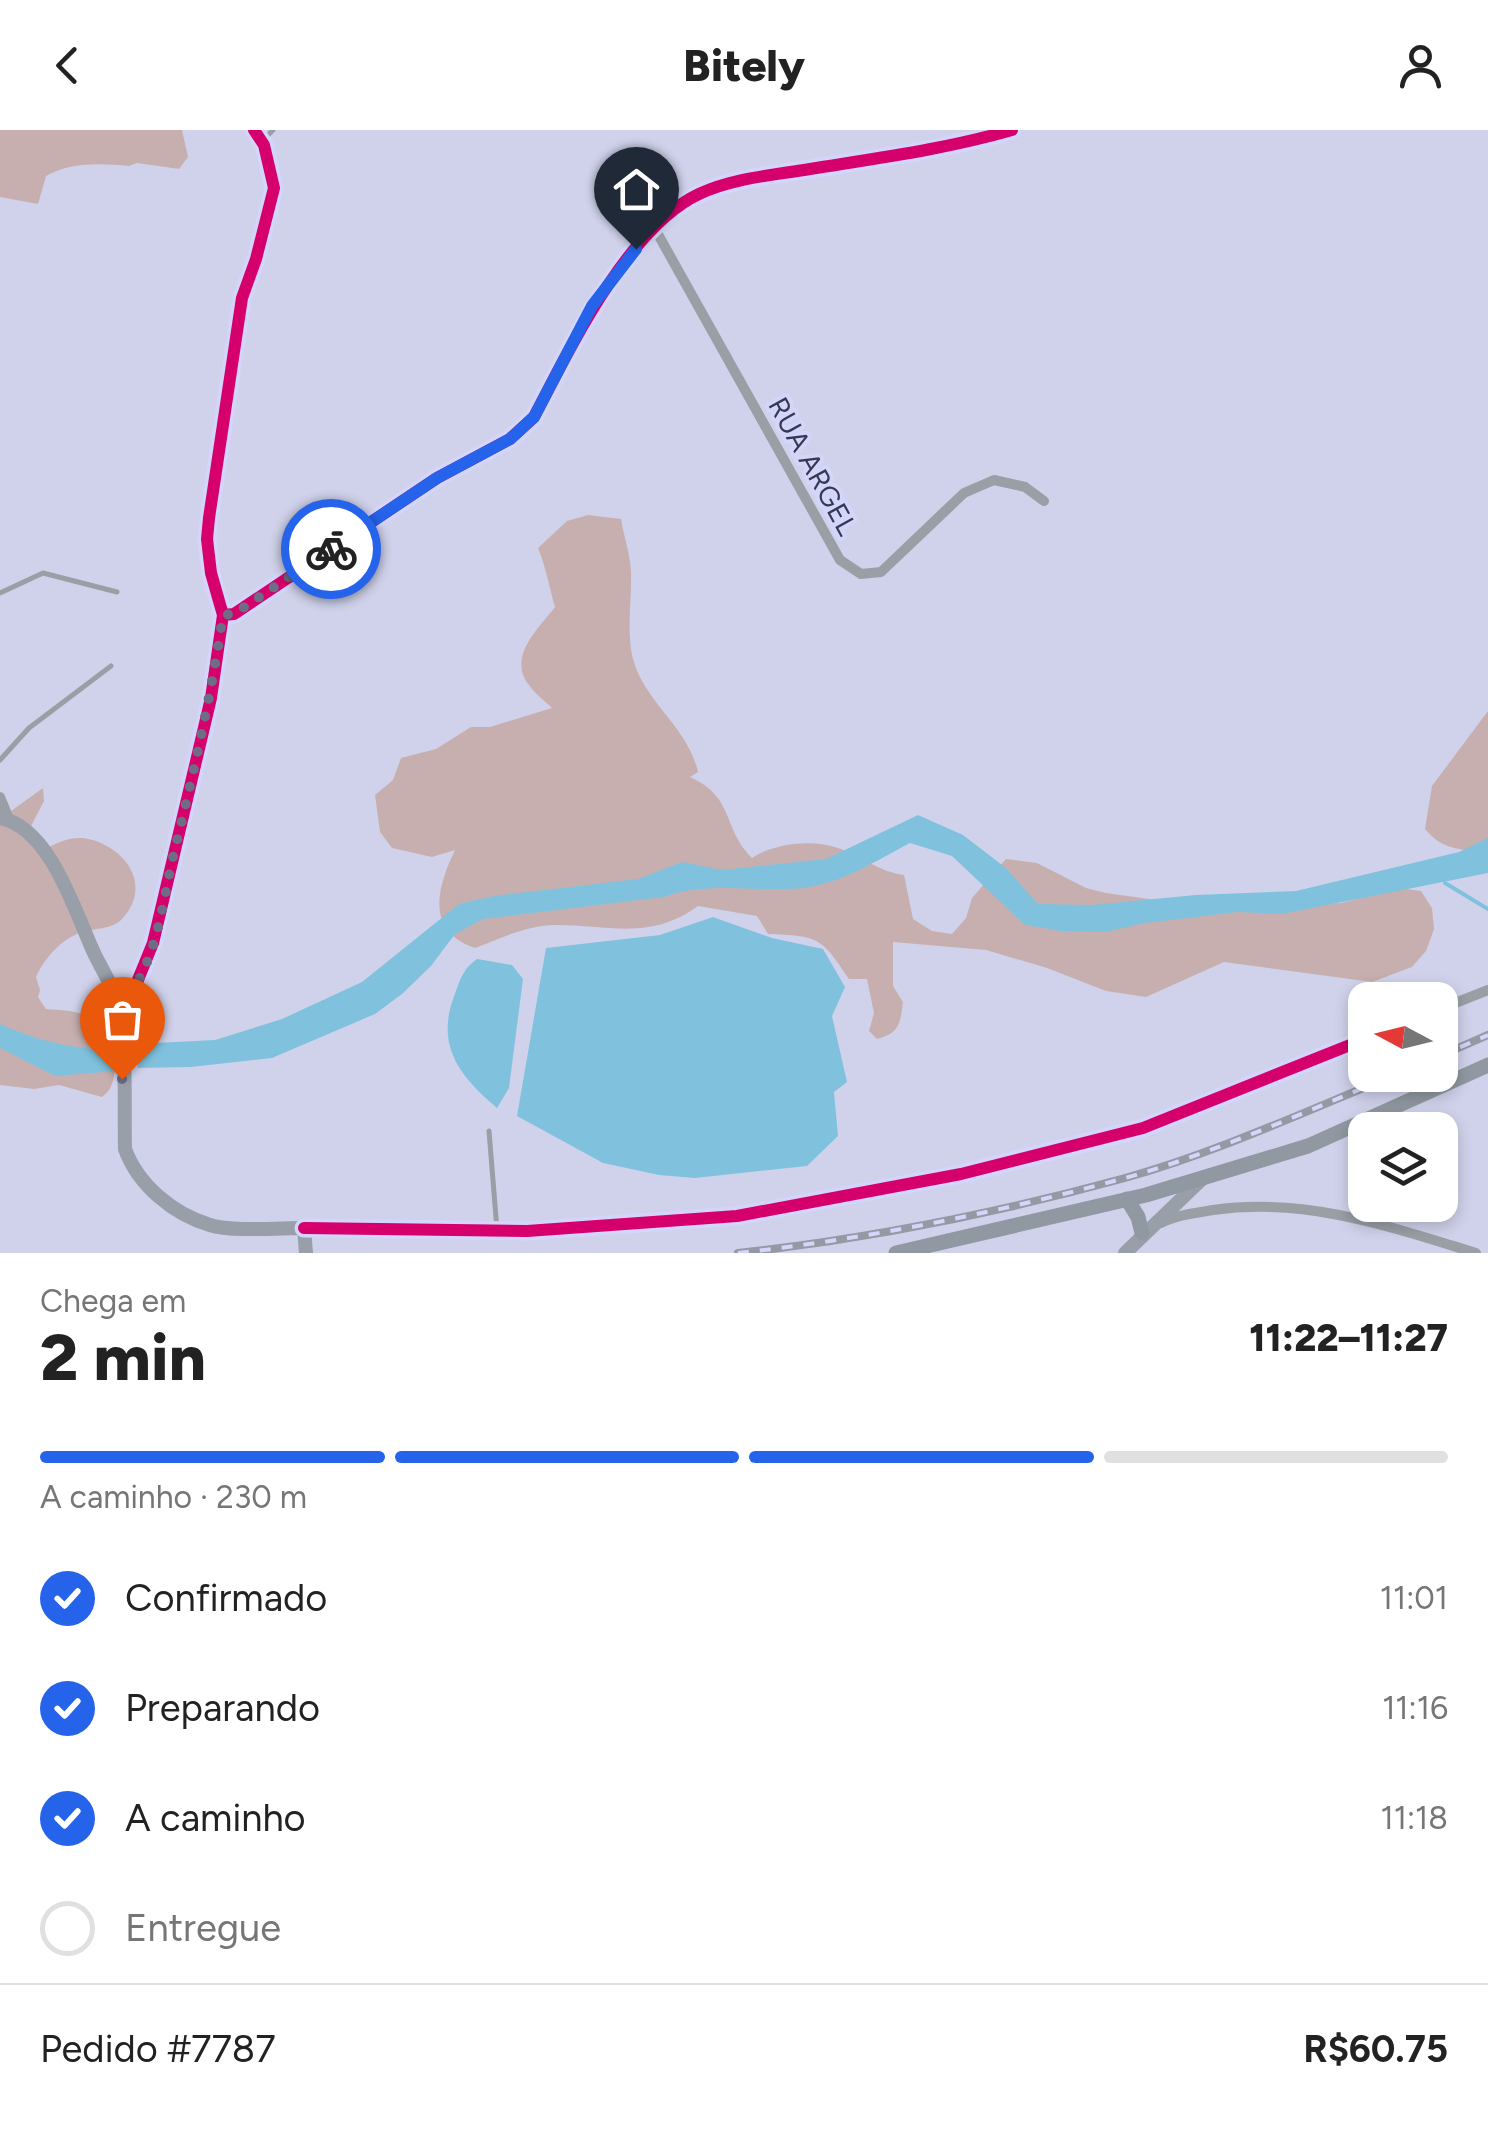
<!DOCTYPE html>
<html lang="pt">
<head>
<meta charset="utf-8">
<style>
	:root { --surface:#fff; --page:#f6f6f6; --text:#222; --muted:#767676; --line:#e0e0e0; --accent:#2563eb }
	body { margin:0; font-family:Figtree,sans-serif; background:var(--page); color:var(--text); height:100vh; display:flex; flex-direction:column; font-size:38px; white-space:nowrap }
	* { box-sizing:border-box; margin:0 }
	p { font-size:32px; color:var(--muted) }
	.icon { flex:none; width:55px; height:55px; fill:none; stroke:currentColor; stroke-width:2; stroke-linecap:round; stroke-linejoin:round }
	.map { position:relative; height:1123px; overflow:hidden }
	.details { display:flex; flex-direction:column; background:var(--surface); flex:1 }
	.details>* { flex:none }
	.needle { width:65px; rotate:277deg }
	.controls { position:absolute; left:1348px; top:852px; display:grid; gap:20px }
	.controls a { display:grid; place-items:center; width:110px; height:110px; border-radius:20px; background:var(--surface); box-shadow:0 5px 15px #0003; font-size:50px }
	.pin { position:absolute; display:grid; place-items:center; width:85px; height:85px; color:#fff; margin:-102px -42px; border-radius:50% 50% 50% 0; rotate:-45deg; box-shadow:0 0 10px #0007 }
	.pin .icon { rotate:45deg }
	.courier { position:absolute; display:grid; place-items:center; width:100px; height:100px; margin:-50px; border:8px solid #2563eb; border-radius:50%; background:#fff; color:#222; box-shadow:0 2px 12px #0007 }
	.head em { font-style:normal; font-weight:800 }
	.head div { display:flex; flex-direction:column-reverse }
	.head { display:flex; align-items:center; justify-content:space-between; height:170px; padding:0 40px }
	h1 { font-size:65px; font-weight:800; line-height:75px }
	.bar { display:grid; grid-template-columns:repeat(4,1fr); gap:15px 10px; align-content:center; height:120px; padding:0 40px }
	.bar i { height:12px; border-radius:8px; background:var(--line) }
	.bar .active { background:var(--accent) }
	.bar p { grid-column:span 4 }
	.line { display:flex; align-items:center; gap:25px; padding:0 40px; border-top:2px solid var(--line) }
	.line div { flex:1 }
	ol { padding:0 40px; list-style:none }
	li { display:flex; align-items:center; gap:30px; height:110px }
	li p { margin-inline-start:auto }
	li .icon { padding:10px; border-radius:50%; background:var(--accent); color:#fff; stroke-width:4 }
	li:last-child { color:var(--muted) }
	li i { width:55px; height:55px; border:5px solid var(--line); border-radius:50% }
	header { display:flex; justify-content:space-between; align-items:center; height:130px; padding:0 40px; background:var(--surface); font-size:45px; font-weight:800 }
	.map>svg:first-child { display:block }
</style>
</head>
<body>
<header><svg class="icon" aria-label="back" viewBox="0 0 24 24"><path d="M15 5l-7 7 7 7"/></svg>Bitely<svg class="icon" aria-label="person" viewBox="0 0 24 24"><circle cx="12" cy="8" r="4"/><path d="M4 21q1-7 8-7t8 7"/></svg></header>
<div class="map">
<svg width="1488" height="1123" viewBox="0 0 1488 1123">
	<rect width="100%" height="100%" fill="#d0d2eb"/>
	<path fill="#c7afb0" d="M0,0H182L188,27L179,39L137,33L129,36C101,33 70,32 46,46L38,74L0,67Z
		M588,385L621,389C624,407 630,423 631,442C632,470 626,501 633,529C645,573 688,597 698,642L690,647C735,667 722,698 752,728C774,713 814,709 838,718C860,726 880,742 904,745L913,789L932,801L952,804L966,788L972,768L1006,729L1037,733L1086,758L1106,763L1213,778L1341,773L1400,758L1421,761L1432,778L1434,799L1426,821L1412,837L1372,852L1224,832L1146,867L1106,861L1047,838L986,820L893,812V856L903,872C900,895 899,903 877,909L869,901L874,883L867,849H849C821,807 819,806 768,804L757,786L698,776C650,811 610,795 556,795C528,795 501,808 475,818C426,801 436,760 455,720L432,727L392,718L380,702L375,665L393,650L401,628L436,619L471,597H490L552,578C545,571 535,564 529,555C507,527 538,499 555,477C549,457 546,437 538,418L567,391Z
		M1488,581V731C1464,712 1449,727 1425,699L1432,656Z
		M43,658L44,671L27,704L33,718L41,721C58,712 74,704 93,710C128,721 151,756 123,788C113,799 99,798 86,801C64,806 45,827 36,847L40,860L38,867L46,879C89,881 119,889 115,938C114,950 112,960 102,967L59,955L34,959L0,955V689Z"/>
	<path fill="#80c2de" d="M918,685L963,705L1006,738L1038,774L1092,775L1196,765L1296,761L1459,722L1488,708V743L1282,784L1238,782L1145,793L1105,802L1061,801L1025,795L952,726L910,713C875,731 843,753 803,758C755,763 710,750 664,767L483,789L455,804L431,836L402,864L375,884L272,928L191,937L138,938L135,914L215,910L282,889L362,852L459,774L494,766L638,749L682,732L722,740L826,729Z
		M713,787L772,808L823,819L845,857L832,886L847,952L834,962L838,1006L807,1036L695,1048L659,1045L603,1033L517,986L546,818L660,805Z
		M477,829L512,835L523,849L509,958L497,978C458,945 434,914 456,861C461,847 464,838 477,829Z
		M0,894C39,911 73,920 116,919L117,941L55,946L0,918Z"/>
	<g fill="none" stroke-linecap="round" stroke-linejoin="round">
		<path stroke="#80c2de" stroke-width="4" d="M1445,753L1488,779"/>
		<path stroke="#999fa5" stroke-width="5" d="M262,11L273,0
			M0,463L43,443L117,462
			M0,630L29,598L111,536
			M489,1001L497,1100"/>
		<path stroke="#999fa5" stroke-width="10" d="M655,99L840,430L861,444L881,442L964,363L994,350L1025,357L1044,371
			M223,485L234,484L437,348L510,309L534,287C569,220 628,97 699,64C733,48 774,45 810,39C878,28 946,19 1012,0
			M0,667L9,689
			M119,876L133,862L153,813L211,568L223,485L211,443L207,409L209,388L242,168L256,129L274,58L264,15L254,0
			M1440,879L1488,860
			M1161,1093C1177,1085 1195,1083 1213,1080C1306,1067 1388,1096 1476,1123
			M304,1098L527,1101L737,1086L961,1044L1143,998L1365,909"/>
		<path stroke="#989fa8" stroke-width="14" d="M0,688C50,697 75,782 94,823C102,840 116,861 119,879C127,924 124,974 125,1019C138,1055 173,1084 210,1095C231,1102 280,1098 304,1098L306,1123
			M1125,1123L1202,1049"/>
		<path stroke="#9098a1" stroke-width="15" d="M1127,1069L1138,1087L1142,1103
			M896,1123L1146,1065L1308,1016L1488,935"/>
		<g stroke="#9499a4" stroke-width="8">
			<path id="rail" d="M1440,926L1488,905
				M738,1123C866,1109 1001,1082 1125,1048C1218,1022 1306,981 1395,945"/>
		</g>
		<use href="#rail" stroke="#d3d6fa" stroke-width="4" stroke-dasharray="11" stroke-linecap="butt"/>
		<g stroke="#d3d6fa" stroke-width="19">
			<path id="cycleway" d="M223,485L234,484L437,348L510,309L534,287C569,220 628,97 699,64C733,48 774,45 810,39C878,28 946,19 1012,0
				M119,876L133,862L153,813L211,568L223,485L211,443L207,409L209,388L242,168L256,129L274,58L264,15L254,0
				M304,1098L527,1101L737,1086L961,1044L1143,998L1365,909"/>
		</g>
		<use href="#cycleway" stroke="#d6006c" stroke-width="12"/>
	</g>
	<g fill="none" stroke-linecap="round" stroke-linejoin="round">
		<path stroke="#6d6e86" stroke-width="10" stroke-dasharray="0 18" d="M122,949L119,876C156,840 162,775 173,727C193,646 211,567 223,485L234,484L331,419"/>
		<path stroke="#2563eb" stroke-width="12" d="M331,419L437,348L510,309L534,287L592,176L636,119"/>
	</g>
	<g text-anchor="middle" stroke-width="8" stroke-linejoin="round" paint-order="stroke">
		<g font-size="28" fill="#373850" stroke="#d3d6fa">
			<text transform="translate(813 336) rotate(61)" y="10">RUA ARGEL</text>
		</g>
	</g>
</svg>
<div class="controls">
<a><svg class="needle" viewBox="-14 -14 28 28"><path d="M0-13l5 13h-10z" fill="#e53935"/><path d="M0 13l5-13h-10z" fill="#767676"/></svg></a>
<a><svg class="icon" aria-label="layers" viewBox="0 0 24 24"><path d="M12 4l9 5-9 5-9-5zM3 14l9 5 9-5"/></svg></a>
</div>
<div class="pin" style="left:122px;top:949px;background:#ea580c"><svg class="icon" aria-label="bag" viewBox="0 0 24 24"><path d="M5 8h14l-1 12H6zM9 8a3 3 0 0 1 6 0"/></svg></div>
<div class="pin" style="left:636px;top:119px;background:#1f2937"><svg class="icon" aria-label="home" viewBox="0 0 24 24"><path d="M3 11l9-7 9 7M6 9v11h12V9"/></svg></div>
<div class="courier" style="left:331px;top:419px"><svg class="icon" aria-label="bike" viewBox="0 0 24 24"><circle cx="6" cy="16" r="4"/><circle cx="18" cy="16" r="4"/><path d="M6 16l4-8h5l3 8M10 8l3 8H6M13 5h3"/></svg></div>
</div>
<section class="details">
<div class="head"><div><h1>2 min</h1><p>Chega em</p></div><em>11:22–11:27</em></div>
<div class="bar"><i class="active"></i><i class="active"></i><i class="active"></i><i></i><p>A caminho · 230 m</p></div>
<ol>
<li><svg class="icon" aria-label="check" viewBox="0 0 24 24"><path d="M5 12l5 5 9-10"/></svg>Confirmado<p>11:01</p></li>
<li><svg class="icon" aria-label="check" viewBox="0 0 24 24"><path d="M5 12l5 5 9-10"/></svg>Preparando<p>11:16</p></li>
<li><svg class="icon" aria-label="check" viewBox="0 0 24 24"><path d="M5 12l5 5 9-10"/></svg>A caminho<p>11:18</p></li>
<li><i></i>Entregue</li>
</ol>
<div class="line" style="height:130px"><div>Pedido #7787</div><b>R$60.75</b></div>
</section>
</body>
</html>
